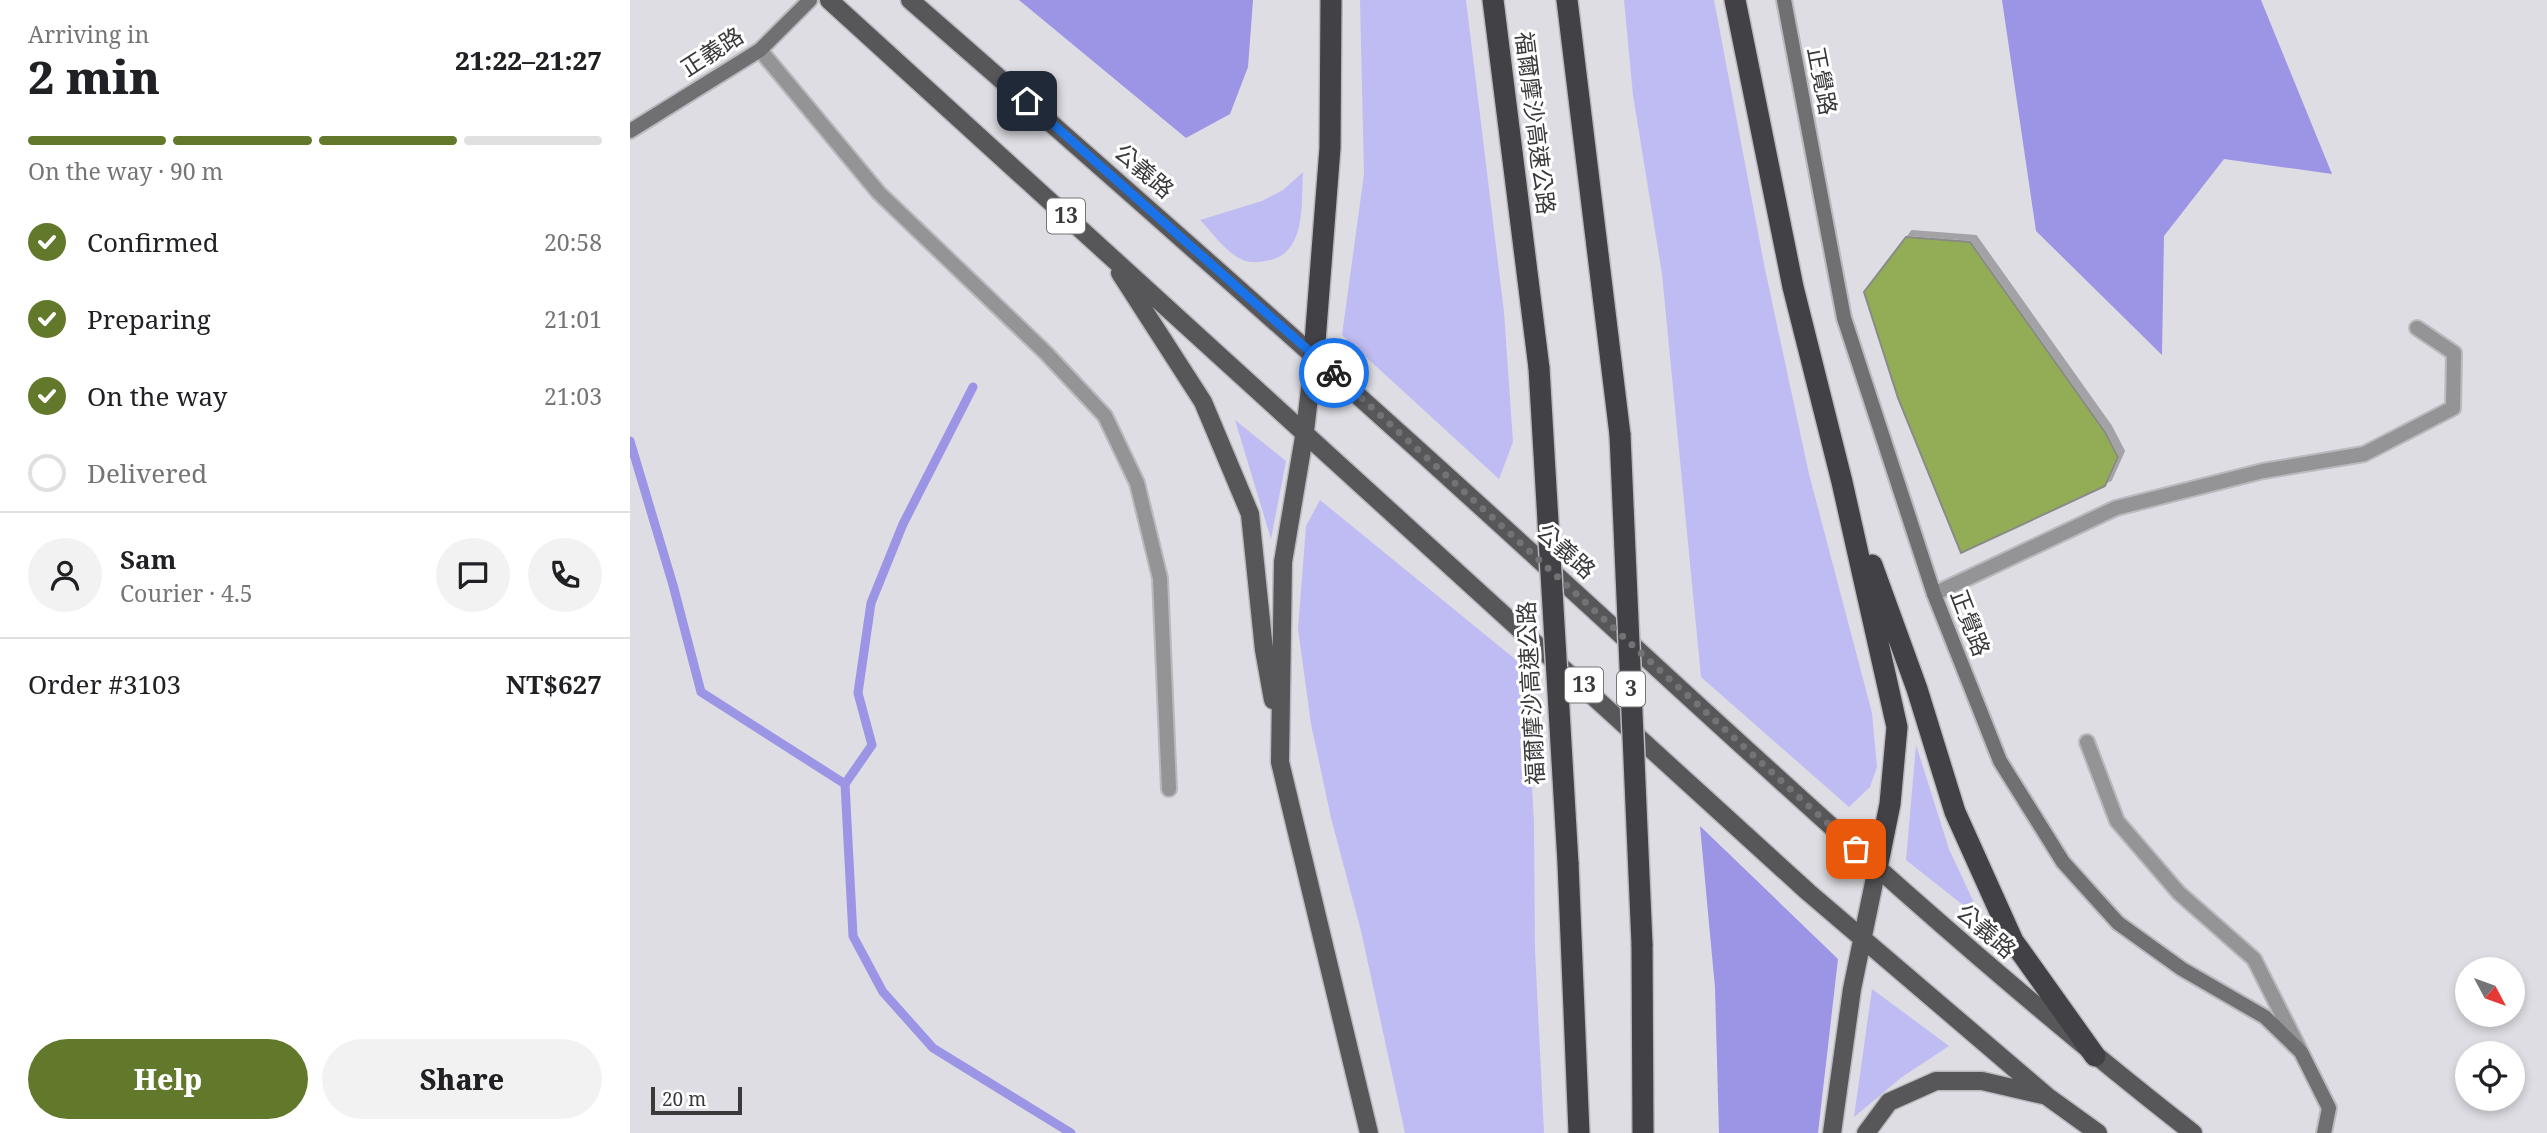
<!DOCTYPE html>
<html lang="en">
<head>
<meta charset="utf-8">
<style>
	:root { --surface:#fff; --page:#f2f2f2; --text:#202124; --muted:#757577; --line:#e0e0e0; --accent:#62782a }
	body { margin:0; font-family:"Noto Serif","Noto Sans TC",serif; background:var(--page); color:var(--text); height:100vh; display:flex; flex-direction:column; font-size:26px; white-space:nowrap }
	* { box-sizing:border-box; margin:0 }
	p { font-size:23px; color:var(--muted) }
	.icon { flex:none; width:38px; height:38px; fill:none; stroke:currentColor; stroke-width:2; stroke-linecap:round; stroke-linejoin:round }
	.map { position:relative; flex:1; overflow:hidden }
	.side { display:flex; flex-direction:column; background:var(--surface); width:630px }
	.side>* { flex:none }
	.needle { width:46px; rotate:131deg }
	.tools { position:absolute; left:1825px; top:957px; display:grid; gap:14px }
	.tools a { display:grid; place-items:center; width:70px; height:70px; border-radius:50%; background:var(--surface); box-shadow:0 4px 10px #0003; font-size:35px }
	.scale { position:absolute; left:21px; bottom:18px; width:91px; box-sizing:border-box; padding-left:7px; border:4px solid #3a3a3c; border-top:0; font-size:19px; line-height:24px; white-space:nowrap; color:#3a3a3c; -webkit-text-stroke:5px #fff; paint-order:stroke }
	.pin { position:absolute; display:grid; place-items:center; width:60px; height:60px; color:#fff; margin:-30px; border-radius:14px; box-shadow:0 4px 10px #0006 }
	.courier { position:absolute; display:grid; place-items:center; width:70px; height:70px; margin:-35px; border:5px solid #1a73e8; border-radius:50%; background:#fff; color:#222; box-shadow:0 2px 9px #0007 }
	.summary em { font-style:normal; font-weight:800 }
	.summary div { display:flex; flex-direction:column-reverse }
	.summary { display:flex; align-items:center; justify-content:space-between; height:119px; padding:0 28px }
	h1 { font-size:46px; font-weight:800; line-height:52px }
	.bar { display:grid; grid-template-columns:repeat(4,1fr); gap:10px 7px; align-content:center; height:84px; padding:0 28px }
	.bar i { height:9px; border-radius:5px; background:var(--line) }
	.bar .active { background:var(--accent) }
	.bar p { grid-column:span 4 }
	.line { display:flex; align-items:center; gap:18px; padding:0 28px; border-top:2px solid var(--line) }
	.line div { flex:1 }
	.round { display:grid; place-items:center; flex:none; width:74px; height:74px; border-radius:37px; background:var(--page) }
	ol { padding:0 28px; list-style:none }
	li { display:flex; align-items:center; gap:21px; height:77px }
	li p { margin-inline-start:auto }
	li .icon { padding:7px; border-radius:50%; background:var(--accent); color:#fff; stroke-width:4 }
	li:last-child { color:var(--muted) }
	li i { width:38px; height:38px; border:4px solid var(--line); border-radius:50% }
	.action { display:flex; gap:14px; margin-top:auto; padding:14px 28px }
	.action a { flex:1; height:80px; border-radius:42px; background:var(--accent); color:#fff; font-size:28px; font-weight:800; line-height:80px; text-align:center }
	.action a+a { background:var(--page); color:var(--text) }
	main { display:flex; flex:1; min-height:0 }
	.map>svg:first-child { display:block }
</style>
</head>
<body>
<main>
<section class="side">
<div class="summary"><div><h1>2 min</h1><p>Arriving in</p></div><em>21:22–21:27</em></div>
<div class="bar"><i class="active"></i><i class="active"></i><i class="active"></i><i></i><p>On the way · 90 m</p></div>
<ol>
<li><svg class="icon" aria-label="check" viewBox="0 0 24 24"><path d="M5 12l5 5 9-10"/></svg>Confirmed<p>20:58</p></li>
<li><svg class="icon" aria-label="check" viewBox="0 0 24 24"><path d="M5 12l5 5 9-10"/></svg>Preparing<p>21:01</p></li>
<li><svg class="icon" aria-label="check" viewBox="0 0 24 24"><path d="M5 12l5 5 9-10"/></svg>On the way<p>21:03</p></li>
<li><i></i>Delivered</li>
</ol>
<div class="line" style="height:126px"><a class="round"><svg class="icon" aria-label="person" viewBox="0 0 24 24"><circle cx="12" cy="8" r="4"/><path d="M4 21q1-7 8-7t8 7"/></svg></a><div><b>Sam</b><p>Courier · 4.5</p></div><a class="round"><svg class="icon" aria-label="chat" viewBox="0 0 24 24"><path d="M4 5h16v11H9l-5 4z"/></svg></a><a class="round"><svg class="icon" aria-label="phone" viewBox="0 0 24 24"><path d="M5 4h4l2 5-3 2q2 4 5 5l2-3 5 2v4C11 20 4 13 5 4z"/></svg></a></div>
<div class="line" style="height:91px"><div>Order #3103</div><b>NT$627</b></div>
<div class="action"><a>Help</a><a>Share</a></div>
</section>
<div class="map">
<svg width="1917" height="1133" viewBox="0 0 1917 1133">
	<defs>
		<filter id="shadow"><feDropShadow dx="6" dy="-6" stdDeviation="0" flood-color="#0004"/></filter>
	</defs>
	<rect width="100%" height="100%" fill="#dedde3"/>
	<path fill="#bfbcf3" d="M730,0H836L874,312L883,442L869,479L712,335L734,174Z
		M994,0H1084L1135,269L1179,474L1242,713L1247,767L1240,787L1219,807L1071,677L1032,274L1003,95Z
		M673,172C671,204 677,256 635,261C626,263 617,263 609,258C594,250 582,232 570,220L632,201L653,190Z
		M605,420L656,461L641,539Z
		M690,500L896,668L904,824L905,950L914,1133H775L731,931L701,818L681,724L668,629L676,526Z
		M1286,745L1319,849L1352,920L1276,860Z
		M1242,989L1319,1046L1272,1077L1224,1117Z"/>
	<path fill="#9c95e5" d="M1372,0H1631L1702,174L1594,159L1534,236L1532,355L1406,231Z
		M1070,826L1208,959L1188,1133H1089L1085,988Z"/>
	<path fill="#9c94e5" d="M389,0H623L618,67L600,114L556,138Z"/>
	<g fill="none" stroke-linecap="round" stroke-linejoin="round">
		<path stroke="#9c94e5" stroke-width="9" d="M0,441L43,585L71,692L215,784L223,936L253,992L303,1048L441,1133
			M215,784L242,745L228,693L241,603L273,524L343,387"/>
	</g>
	<path fill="#93ad57" stroke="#898b86" stroke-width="2" filter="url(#shadow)" d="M1276,237L1340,242L1475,432L1488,457L1475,486L1331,553L1268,398L1234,292Z"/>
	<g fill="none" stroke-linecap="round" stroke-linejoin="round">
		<g stroke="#bab9be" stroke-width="18">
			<path id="lane" d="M1304,594L1486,508L1633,471L1734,454L1823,408L1824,353L1787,328
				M1457,742L1487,821L1549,893L1624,959L1669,1048"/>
		</g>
		<g stroke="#bab9be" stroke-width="18">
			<path id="street" d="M130,50L249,193L416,353L475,416L507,483L530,578L539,789"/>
		</g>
		<g stroke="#bab9be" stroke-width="18">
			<path id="secondary" d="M1154,0L1214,318L1304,594L1370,761L1433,862L1488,923L1552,969L1635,1017L1671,1052L1699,1108L1694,1133
				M0,131L130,50L180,0"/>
		</g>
		<g stroke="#bab9be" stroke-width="21">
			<path id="primary" d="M199,0L1178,892L1418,1097L1468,1133
				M280,0C490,183 698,367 904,555C1120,752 1332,953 1563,1133
				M490,273L573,402L620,514L634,650L643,700
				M684,355L675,431L653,562L650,762L739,1133
				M1202,1133L1222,989L1247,868
				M1236,1133L1259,1102L1306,1081H1352L1413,1095"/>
		</g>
		<g stroke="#bab9be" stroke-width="24">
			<path id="highway" d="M863,0L909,368
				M937,0L990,435
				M1105,0L1163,287L1212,482L1267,727L1260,804L1247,868
				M684,355L700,148L701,0
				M1242,565L1287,689L1325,812L1383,941L1465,1056
				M938,863L949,1133
				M1012,944L1013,1133"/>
		</g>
		<use href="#lane" stroke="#949496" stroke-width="14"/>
		<use href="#street" stroke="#949496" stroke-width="14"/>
		<use href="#secondary" stroke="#707073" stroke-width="14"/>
		<use href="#primary" stroke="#57575a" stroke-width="18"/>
		<use href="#highway" stroke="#424246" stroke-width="21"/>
		<g stroke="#bab9be" stroke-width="24" stroke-linecap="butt">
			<path id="highway-bridge" d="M909,368L938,863
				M990,435L1012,944"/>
		</g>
		<use href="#highway-bridge" stroke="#424246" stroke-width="21"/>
	</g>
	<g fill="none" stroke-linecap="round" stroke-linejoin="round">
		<path stroke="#737376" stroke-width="7" stroke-dasharray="0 12.6" d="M704,373L1226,849"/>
		<path stroke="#1a73e8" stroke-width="9" d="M397,101L704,373"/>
	</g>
	<g text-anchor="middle" stroke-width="6" stroke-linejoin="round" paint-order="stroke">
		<g fill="#fff" stroke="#757576" stroke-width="2">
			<rect x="417" y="198.5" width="38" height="35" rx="5"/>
			<rect x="935" y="667.5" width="38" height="35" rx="5"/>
			<rect x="987" y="671.5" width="28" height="35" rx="5"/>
		</g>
		<g font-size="21" font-weight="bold" fill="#3a3a3c">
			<text x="436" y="223">13</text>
			<text x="954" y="692">13</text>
			<text x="1001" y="696">3</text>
		</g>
		<g font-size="23" fill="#3a3a3c" stroke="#fff">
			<text transform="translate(82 52) rotate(-33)" y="8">正義路</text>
			<text transform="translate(1192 81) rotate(79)" y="8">正覺路</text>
			<text transform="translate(905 123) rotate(83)" y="8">福爾摩沙高速公路</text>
			<text transform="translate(514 171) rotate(41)" y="8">公義路</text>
			<text transform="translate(936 551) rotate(42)" y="8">公義路</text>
			<text transform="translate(1340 623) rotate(69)" y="8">正覺路</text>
			<text transform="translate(901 693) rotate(-93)" y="8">福爾摩沙高速公路</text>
			<text transform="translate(1356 931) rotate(41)" y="8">公義路</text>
		</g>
	</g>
</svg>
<div class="tools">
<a><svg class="needle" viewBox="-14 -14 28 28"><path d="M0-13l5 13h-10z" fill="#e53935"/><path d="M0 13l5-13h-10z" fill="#757577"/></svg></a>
<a><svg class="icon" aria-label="locate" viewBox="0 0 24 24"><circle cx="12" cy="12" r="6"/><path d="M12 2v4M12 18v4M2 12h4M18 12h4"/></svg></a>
</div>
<div class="scale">20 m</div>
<div class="pin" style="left:1226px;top:849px;background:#ea580c"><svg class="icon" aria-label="bag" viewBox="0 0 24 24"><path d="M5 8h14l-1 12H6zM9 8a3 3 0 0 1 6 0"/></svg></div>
<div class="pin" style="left:397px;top:101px;background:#1f2937"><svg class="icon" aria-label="home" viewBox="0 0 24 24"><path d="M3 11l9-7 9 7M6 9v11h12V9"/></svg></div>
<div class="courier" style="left:704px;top:373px"><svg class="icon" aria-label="bike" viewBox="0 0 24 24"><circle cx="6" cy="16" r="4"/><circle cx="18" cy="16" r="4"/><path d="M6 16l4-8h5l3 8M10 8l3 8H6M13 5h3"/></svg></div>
</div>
</main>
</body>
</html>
